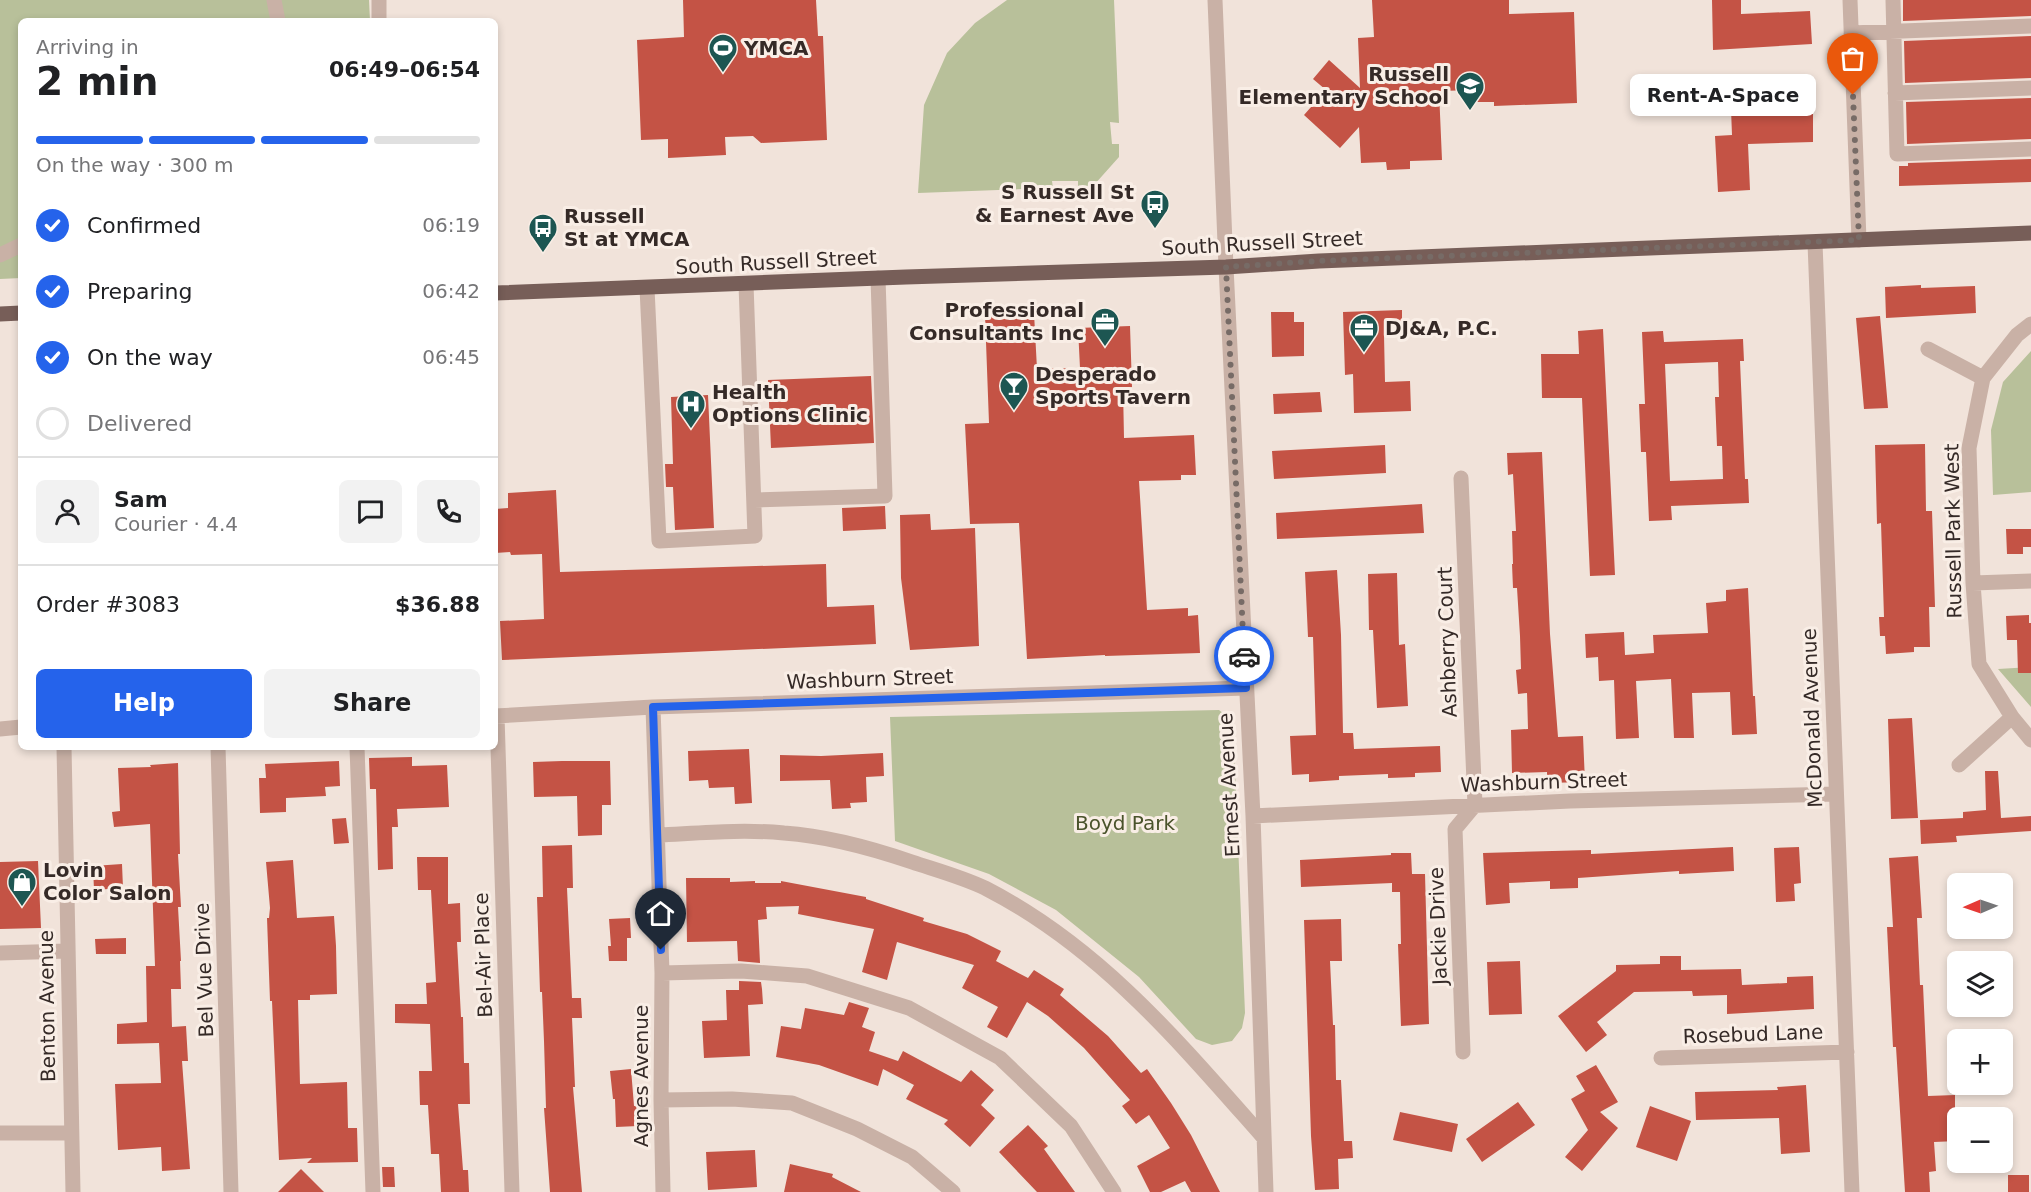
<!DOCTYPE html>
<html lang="en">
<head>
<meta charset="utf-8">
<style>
	:root { --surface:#fff; --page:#f2f2f2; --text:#202124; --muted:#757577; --line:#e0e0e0; --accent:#2563eb }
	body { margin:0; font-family:"DejaVu Sans",sans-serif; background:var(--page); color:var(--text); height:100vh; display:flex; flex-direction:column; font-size:22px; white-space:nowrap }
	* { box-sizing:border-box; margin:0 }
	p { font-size:20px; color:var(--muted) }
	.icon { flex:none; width:33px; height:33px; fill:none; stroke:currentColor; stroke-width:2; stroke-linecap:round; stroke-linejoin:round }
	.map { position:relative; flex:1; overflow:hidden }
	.side { position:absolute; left:18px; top:18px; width:480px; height:732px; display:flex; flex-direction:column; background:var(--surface); border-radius:9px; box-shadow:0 3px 9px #0003 }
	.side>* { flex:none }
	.needle { width:39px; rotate:268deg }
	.buttons { position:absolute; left:1947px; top:873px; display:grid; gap:12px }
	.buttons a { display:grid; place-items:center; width:66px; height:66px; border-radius:9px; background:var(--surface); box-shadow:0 3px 9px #0003; font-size:30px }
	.pin { position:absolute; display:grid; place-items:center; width:51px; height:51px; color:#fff; margin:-62px -26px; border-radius:50% 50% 50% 0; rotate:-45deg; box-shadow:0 0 6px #0007 }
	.pin .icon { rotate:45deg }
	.courier { position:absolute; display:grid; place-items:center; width:60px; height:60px; margin:-30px; border:4px solid #2563eb; border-radius:50%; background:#fff; color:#222; box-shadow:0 2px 8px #0007 }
	.bubble { position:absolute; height:42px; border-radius:9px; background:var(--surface); box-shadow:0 3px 9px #0003; font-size:20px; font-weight:700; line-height:42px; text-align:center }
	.overview em { font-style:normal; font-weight:700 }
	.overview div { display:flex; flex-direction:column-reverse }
	.overview { display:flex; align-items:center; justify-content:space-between; height:102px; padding:0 18px }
	h1 { font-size:39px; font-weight:700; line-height:45px }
	.bar { display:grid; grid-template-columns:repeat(4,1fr); gap:9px 6px; align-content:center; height:72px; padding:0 18px }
	.bar i { height:8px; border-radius:4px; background:var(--line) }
	.bar .current { background:var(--accent) }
	.bar p { grid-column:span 4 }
	.line { display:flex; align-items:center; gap:15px; padding:0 18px; border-top:2px solid var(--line) }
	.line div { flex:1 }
	.round { display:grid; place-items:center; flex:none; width:63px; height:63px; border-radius:9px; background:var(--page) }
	ol { padding:0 18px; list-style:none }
	li { display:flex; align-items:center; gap:18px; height:66px }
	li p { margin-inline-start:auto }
	li .icon { padding:6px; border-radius:50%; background:var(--accent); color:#fff; stroke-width:4 }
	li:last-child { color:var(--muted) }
	li i { width:33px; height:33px; border:3px solid var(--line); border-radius:50% }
	.button { display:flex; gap:12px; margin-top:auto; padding:12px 18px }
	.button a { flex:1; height:69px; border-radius:9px; background:var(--accent); color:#fff; font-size:24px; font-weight:700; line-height:69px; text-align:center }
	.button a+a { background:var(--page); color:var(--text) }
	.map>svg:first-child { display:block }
</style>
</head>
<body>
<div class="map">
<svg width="2031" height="1192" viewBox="0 0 2031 1192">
	<rect width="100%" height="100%" fill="#f1e3da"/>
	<path fill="#b8c09a" d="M0,0H369L370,21H21V278L0,279Z
		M1007,0H1114L1119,123L1110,122L1112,144H1119V157L1094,185L1078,187V181H1052L1053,188L918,193L924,105L947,53L975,23Z
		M2031,351V492L1993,495L1991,430L2003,382Z
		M2031,667V707L1998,669Z
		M1219,710L1233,721L1245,1013L1242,1028L1232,1041L1212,1045L1196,1039L1139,977L1056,910L989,874L895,841L890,717Z"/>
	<path fill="#c45345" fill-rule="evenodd" d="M683,0H816L818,36H823L827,140L761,143L753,136L725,137L726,155L668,158V139L641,140L637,40L684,37Z
		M1372,0H1509V14L1574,12L1577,103L1494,106V102H1476V90L1439,91L1442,160L1410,161V169L1387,170L1386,162L1361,163L1359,127L1340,148L1304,115L1326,90L1313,79L1329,60L1360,88L1358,38L1374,37Z
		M1712,0H1741V14L1810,11L1812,44L1713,50Z
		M1903,0H2031V16L1903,21Z
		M2031,36V78L1905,83L1904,41Z
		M2031,98V139L1907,144L1906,102Z
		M1749,108L1750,113L1813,112V142L1748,144L1750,190L1718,192L1715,136L1732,135L1731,109Z
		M2031,159V182L1899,186V166H1908V163Z
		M1921,285V288L1975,286L1976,313L1886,318L1885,287Z
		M1402,310V326H1394V334L1384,335L1385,382L1410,381L1411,411L1354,413L1353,374L1345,375L1343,312Z
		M1271,312H1294V322H1304V356L1272,357Z
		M1034,313L1037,369L1080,368L1078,328L1130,326L1132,387L1123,388L1124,438L1194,435L1196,475H1181V480L1139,481L1147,610L1188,608V616L1198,615L1200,653L1105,656V655L1027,659L1019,523L970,524L965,424L989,423L985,315Z
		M1880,316L1888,408L1864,409L1856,318Z
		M1603,329L1615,575L1590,576L1582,398H1542L1541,354H1579L1578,331Z
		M1663,331L1664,342L1743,339L1744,361H1740L1745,479H1748L1749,503L1671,506L1672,520L1649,521L1646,452H1641L1639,404H1645L1642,332ZM1718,362L1719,397H1715L1717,446H1722L1723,479L1670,481L1665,364Z
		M871,376L874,443L771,448L768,380Z
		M1320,392L1322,412L1274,414L1273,394Z
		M708,395L714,528L675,530L673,487H666L665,464H673L671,397Z
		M1925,444L1926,511H1932L1935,607H1929L1930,647H1914V652L1886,654L1885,636H1880L1879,617H1884L1881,523L1877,524L1875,445Z
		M1385,445L1386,473L1274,479L1272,451Z
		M1542,452L1550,634L1558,737L1583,736L1585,782L1547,783V772L1512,773L1511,730L1528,729L1527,693L1518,694L1516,670L1521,669L1520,636L1517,588H1513L1512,564H1513L1512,531H1516L1513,474L1508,475L1507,453Z
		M556,490L560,572L826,564L827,607L874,605L876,644L502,660L500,621L544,619L542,554L511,555L510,552L495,553V509L508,508V493Z
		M1422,504L1424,533L1277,539L1276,513Z
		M885,506L886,529L843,531L842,508Z
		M930,514L931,530L975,528L979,646L910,650L901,578L900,515Z
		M2006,529H2031V547H2023V554H2007Z
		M1337,570L1341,635L1343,733H1353L1354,749L1440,746L1441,772L1415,773V777L1388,778V774L1339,776V780L1309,782V774L1292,775L1290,736L1316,735L1313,637H1308L1305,572Z
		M1397,573L1399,645L1405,644L1408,706L1377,708L1373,630H1369L1368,574Z
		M1748,588L1753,696H1755L1757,734L1732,735L1730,692L1692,693L1694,738H1674L1671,679L1636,681L1639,738L1616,739L1614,680L1599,681L1598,657L1586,658L1585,634L1624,632L1625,655L1654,653L1653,635L1708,633L1706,603L1726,601V590Z
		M2029,615V623H2031V673H2018L2017,640H2007L2006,616Z
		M1912,718L1918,818L1891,819L1888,719Z
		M749,749L752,803L735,804L734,787L709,788L708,780L689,781L688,751Z
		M883,753L884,776L866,777L867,802L850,803L851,808L832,809L830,780L780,781V755L821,756Z
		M412,757V766L447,765L449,807L397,809L398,827H392L393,869L378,870L376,789H370L369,758Z
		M339,761L340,786L325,787L326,796L286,798V812L260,813L259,778H266L265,764Z
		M562,761H610L611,805H602V835L578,836L577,796L534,797L533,762Z
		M178,763L180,854H178L181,907H178L181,961H180L181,989H171L172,1027L186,1026L188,1061H182L190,1169L162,1171L161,1147L118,1150L115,1084L161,1083L159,1043L117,1044V1024L147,1022L146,966H155L150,824L114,827L112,812L120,811L118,768L151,767L150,765Z
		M1985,771H1998L2001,818L2031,816V831L1956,836L1957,842L1921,844L1920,820L1963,818V812L1986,810Z
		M346,818L349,843L334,844L332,819Z
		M572,845L573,888H567L572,998H581L582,1018H572L575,1087H573L582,1192H550L544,1108H546L544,1041L542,992H540L537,897H543L542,846Z
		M1733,847L1734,871L1679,874V871L1578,878V888L1550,889V881L1509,883L1510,903L1486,905L1483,853L1591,850V854Z
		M1799,847L1801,883L1794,884L1795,901L1776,902L1774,848Z
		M1391,853H1411L1412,874H1425L1429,1024L1401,1026L1398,944H1401L1400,892H1392V883L1301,887L1300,860L1391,855Z
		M1918,856L1922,918H1917L1920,985H1923L1928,1096L1955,1095V1114H1958V1141L1934,1142L1936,1171L1929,1172L1930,1192H1905L1896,1047H1893L1889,969L1887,927H1893L1889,858Z
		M417,857H448V904L460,903L461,942H457L461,1017H463L464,1063H469L470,1104H458L463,1170H468L469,1192H441L439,1154H431L428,1105H420L419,1071H432L430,1024L395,1023V1004H427L426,983L436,982L431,890H418Z
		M293,860L297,918L334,916L336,946L337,994L310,995V1000H298L300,1084L347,1082L348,1128H357L358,1162L307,1163L312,1158L279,1160L272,1001H270L267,918H269L270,908L266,862Z
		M38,861L41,928L0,929V862Z
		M122,864L123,888L94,890L93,866Z
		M686,878H730V882L755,881V883H781V881L866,897V899L924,918L923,921L967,934L1001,951L996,961L1028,978L1034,970L1064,989L1060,995L1108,1036L1141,1073L1147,1069L1171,1103L1191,1135L1220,1192H1191L1185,1181L1161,1192H1150L1137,1166L1170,1148L1149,1115L1136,1124L1122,1106L1130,1100L1084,1048L1048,1016L1027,1002L1007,1038L987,1027L998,1007L962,988L974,965L897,942L887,980L862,972L874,929L798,914L799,906L766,907L767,919L758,920L760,963L738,961L737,941L687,942Z
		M630,918L631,938H627V961H609L608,946H611L609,919Z
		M1341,919L1342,961H1330L1333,1025H1335L1336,1080H1341L1344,1141H1352L1353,1158L1338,1159L1339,1189L1315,1190L1311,1136L1304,920Z
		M126,938V954H96L95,939Z
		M1660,956H1681V970L1741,969L1742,985L1787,983V977L1813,976L1814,1009L1727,1014V995L1693,996L1692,991L1634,992L1597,1022L1607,1035L1586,1052L1558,1016L1616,971V965L1660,964Z
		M1520,961L1522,1014L1489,1015L1487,962Z
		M739,981L761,982L762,989L763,1004L748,1005L750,1056L704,1058L702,1021L727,1020L726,990H739Z
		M849,1002L869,1008L862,1027L875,1032L869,1051L898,1061L903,1051L961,1082L971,1070L994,1090L981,1105L995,1118L970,1147L944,1124L948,1120L906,1099L914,1085L883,1069L878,1086L819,1065L776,1057L781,1026L801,1029L805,1008L844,1015Z
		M1596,1065L1618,1102L1600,1112L1618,1128L1582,1171L1565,1157L1588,1130L1571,1099L1585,1091L1576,1076Z
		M631,1069L634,1106H637L638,1126L616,1127L615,1099H613L610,1071Z
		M1806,1085L1810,1152L1781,1154L1779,1118L1696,1120L1695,1092L1778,1090L1777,1087Z
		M1518,1102L1535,1125L1482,1162L1466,1139Z
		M1650,1106L1691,1121L1677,1161L1636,1147Z
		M1400,1112L1458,1124L1452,1152L1393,1140Z
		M1028,1125L1048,1146L1044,1149L1075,1192H1037L999,1152Z
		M755,1150L757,1187L708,1190L706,1152Z
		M790,1164L833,1174L832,1177L861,1192H784Z
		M382,1167H394L395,1187H383Z
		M301,1169L324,1192H278Z
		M2008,1175H2029V1192H2008Z"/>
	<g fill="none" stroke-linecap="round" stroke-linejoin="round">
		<path stroke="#c9b1a6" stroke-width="15" d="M274,0L278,21
			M379,0V21
			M1215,0L1226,267L1253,816L1266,1192
			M1850,0L1859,240
			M1893,0L1897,154L2031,149
			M1851,33L2031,26
			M1895,93L2031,88
			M1815,243L1852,1192
			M0,255L21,245
			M647,288L659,541L755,536L746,284
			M2031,324L2017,335L1983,378L1969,448L1973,583L1979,664L2012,717L2031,740
			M1928,349L1983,378
			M1461,478L1475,805L1455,829L1463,1052
			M754,500L885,496L878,278
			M1973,583L2031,581
			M653,707L662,973L661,1100L663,1192
			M495,716L653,707L1246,688
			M497,716L512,1192
			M0,729L21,727
			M64,747L73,1192
			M218,747L231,1192
			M357,747L373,1192
			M1959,765L2012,717
			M1253,816L1570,801L1836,794
			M658,835C700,833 742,829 784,833C828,836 871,848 912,862C936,870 962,877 985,888C1100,947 1179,1042 1263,1137
			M0,953L67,951
			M662,973L741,971L807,976L909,1008L1000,1058L1071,1126L1114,1192
			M1661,1058L1847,1052
			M661,1100L732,1099L792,1103L857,1129L912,1157L953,1192
			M0,1133H71"/>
		<path stroke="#775e58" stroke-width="15" d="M495,293L906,277L1226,267L1319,261L2031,233
			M0,314L21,313"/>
	</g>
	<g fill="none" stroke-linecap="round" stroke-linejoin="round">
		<path stroke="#776b66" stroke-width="6" stroke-dasharray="0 10.8" d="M1244,656L1226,267L1318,261L1859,240L1853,95"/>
		<path stroke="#2563eb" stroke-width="8" d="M661,950L653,707L1246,688L1244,656"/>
	</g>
	<defs>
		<g id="stadium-pin" transform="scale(1.5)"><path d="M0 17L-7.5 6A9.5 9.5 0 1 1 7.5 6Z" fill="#1d5652" stroke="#f9eee6"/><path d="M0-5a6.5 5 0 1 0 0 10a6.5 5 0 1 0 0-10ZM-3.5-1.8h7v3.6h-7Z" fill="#fff"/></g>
		<g id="school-pin" transform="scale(1.5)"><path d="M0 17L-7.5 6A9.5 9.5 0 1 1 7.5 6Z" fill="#1d5652" stroke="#f9eee6"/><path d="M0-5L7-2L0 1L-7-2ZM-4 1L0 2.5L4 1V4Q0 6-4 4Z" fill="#fff"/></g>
		<g id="bus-pin" transform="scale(1.5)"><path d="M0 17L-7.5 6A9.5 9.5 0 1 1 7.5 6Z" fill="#1d5652" stroke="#f9eee6"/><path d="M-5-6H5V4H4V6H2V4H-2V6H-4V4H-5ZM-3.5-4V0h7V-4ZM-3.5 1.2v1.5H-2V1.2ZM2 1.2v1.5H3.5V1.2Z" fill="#fff"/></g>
		<g id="office-pin" transform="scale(1.5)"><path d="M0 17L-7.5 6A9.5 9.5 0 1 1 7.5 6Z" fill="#1d5652" stroke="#f9eee6"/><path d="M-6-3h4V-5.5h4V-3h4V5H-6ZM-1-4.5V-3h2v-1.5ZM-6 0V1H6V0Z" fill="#fff"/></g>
		<g id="bar-pin" transform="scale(1.5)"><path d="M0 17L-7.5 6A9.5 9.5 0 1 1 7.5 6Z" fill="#1d5652" stroke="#f9eee6"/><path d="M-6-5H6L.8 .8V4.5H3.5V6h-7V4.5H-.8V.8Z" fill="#fff"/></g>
		<g id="hospital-pin" transform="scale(1.5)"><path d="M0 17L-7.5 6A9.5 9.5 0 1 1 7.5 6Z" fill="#1d5652" stroke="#f9eee6"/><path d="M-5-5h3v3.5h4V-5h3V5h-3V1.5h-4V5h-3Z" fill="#fff"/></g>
		<g id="shop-pin" transform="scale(1.5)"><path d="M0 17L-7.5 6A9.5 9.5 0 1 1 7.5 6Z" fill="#1d5652" stroke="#f9eee6"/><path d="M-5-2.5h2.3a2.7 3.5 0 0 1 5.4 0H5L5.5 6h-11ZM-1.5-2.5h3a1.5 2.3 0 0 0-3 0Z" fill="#fff"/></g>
	</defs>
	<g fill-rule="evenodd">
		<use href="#stadium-pin" x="723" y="48"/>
		<use href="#school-pin" x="1470" y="86"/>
		<use href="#bus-pin" x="1155" y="204"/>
		<use href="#bus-pin" x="543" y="228"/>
		<use href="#office-pin" x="1105" y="322"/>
		<use href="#office-pin" x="1364" y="328"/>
		<use href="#bar-pin" x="1014" y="386"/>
		<use href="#hospital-pin" x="691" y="404"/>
		<use href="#shop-pin" x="22" y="882"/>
	</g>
	<g text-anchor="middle" stroke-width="6" stroke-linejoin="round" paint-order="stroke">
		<g font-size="20" font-weight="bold" fill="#352a27" stroke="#f9eee6" text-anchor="start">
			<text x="744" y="55">YMCA</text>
			<text x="1449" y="81" text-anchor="end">Russell<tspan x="1449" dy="23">Elementary School</tspan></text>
			<text x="1134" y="199" text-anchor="end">S Russell St<tspan x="1134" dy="23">&amp; Earnest Ave</tspan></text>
			<text x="564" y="223">Russell<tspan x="564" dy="23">St at YMCA</tspan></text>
			<text x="1084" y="317" text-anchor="end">Professional<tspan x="1084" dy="23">Consultants Inc</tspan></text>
			<text x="1385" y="335">DJ&amp;A, P.C.</text>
			<text x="1035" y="381">Desperado<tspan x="1035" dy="23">Sports Tavern</tspan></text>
			<text x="712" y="399">Health<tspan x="712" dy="23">Options Clinic</tspan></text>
			<text x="43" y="877">Lovin<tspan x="43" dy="23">Color Salon</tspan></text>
		</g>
		<g font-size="20" fill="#352a27" stroke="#f9eee6">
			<text transform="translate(1262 243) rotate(-3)" y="7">South Russell Street</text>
			<text transform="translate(776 262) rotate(-3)" y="7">South Russell Street</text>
			<text transform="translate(1953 531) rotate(-91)" y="7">Russell Park West</text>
			<text transform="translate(1447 642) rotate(-92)" y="7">Ashberry Court</text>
			<text transform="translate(870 679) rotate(-2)" y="7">Washburn Street</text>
			<text transform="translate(1812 718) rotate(-92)" y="7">McDonald Avenue</text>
			<text transform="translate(1544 782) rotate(-2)" y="7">Washburn Street</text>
			<text transform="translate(1229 785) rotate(-93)" y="7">Ernest Avenue</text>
			<text transform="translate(1438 926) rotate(-92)" y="7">Jackie Drive</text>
			<text transform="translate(483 955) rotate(-92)" y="7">Bel-Air Place</text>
			<text transform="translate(204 970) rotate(-92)" y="7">Bel Vue Drive</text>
			<text transform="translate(47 1006) rotate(-91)" y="7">Benton Avenue</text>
			<text transform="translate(1753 1034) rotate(-2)" y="7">Rosebud Lane</text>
			<text transform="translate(641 1076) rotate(-90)" y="7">Agnes Avenue</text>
		</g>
		<g font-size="20" fill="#4a532b" stroke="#f9eee6">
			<text x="1125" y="830">Boyd Park</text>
		</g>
	</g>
</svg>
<div class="buttons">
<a><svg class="needle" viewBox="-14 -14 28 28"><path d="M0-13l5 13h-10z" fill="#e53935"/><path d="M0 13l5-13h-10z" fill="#757577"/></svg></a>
<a><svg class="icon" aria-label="layers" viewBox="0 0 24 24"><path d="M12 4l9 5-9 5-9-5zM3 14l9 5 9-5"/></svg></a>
<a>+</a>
<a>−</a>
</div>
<div class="pin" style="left:1853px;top:95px;background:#ea580c"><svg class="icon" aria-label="bag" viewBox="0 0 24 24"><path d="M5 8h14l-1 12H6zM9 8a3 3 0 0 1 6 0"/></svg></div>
<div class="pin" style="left:661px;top:950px;background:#1f2937"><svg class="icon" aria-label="home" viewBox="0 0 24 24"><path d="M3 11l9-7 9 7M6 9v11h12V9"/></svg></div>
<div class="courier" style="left:1244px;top:656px"><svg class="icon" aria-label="car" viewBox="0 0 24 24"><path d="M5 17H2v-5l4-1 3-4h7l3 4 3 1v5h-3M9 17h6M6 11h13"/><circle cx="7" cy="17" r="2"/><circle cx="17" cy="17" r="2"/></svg></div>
<div class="bubble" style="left:1630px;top:74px;width:186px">Rent-A-Space</div>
<section class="side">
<div class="overview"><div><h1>2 min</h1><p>Arriving in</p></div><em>06:49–06:54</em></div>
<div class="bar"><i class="current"></i><i class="current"></i><i class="current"></i><i></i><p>On the way · 300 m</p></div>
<ol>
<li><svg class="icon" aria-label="check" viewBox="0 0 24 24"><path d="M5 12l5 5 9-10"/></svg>Confirmed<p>06:19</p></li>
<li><svg class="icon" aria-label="check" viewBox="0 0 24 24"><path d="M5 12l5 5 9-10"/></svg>Preparing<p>06:42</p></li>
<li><svg class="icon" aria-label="check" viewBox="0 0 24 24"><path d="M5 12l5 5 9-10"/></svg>On the way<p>06:45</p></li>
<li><i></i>Delivered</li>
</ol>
<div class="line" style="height:108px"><a class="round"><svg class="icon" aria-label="person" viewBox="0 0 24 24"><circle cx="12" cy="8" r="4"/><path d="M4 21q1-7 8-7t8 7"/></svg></a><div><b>Sam</b><p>Courier · 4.4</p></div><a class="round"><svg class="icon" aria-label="chat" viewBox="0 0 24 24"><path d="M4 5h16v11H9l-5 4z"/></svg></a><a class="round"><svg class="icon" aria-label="phone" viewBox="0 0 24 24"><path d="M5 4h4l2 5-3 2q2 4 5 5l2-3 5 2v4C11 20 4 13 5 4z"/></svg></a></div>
<div class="line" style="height:78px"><div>Order #3083</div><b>$36.88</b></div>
<div class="button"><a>Help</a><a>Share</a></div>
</section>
</div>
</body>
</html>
